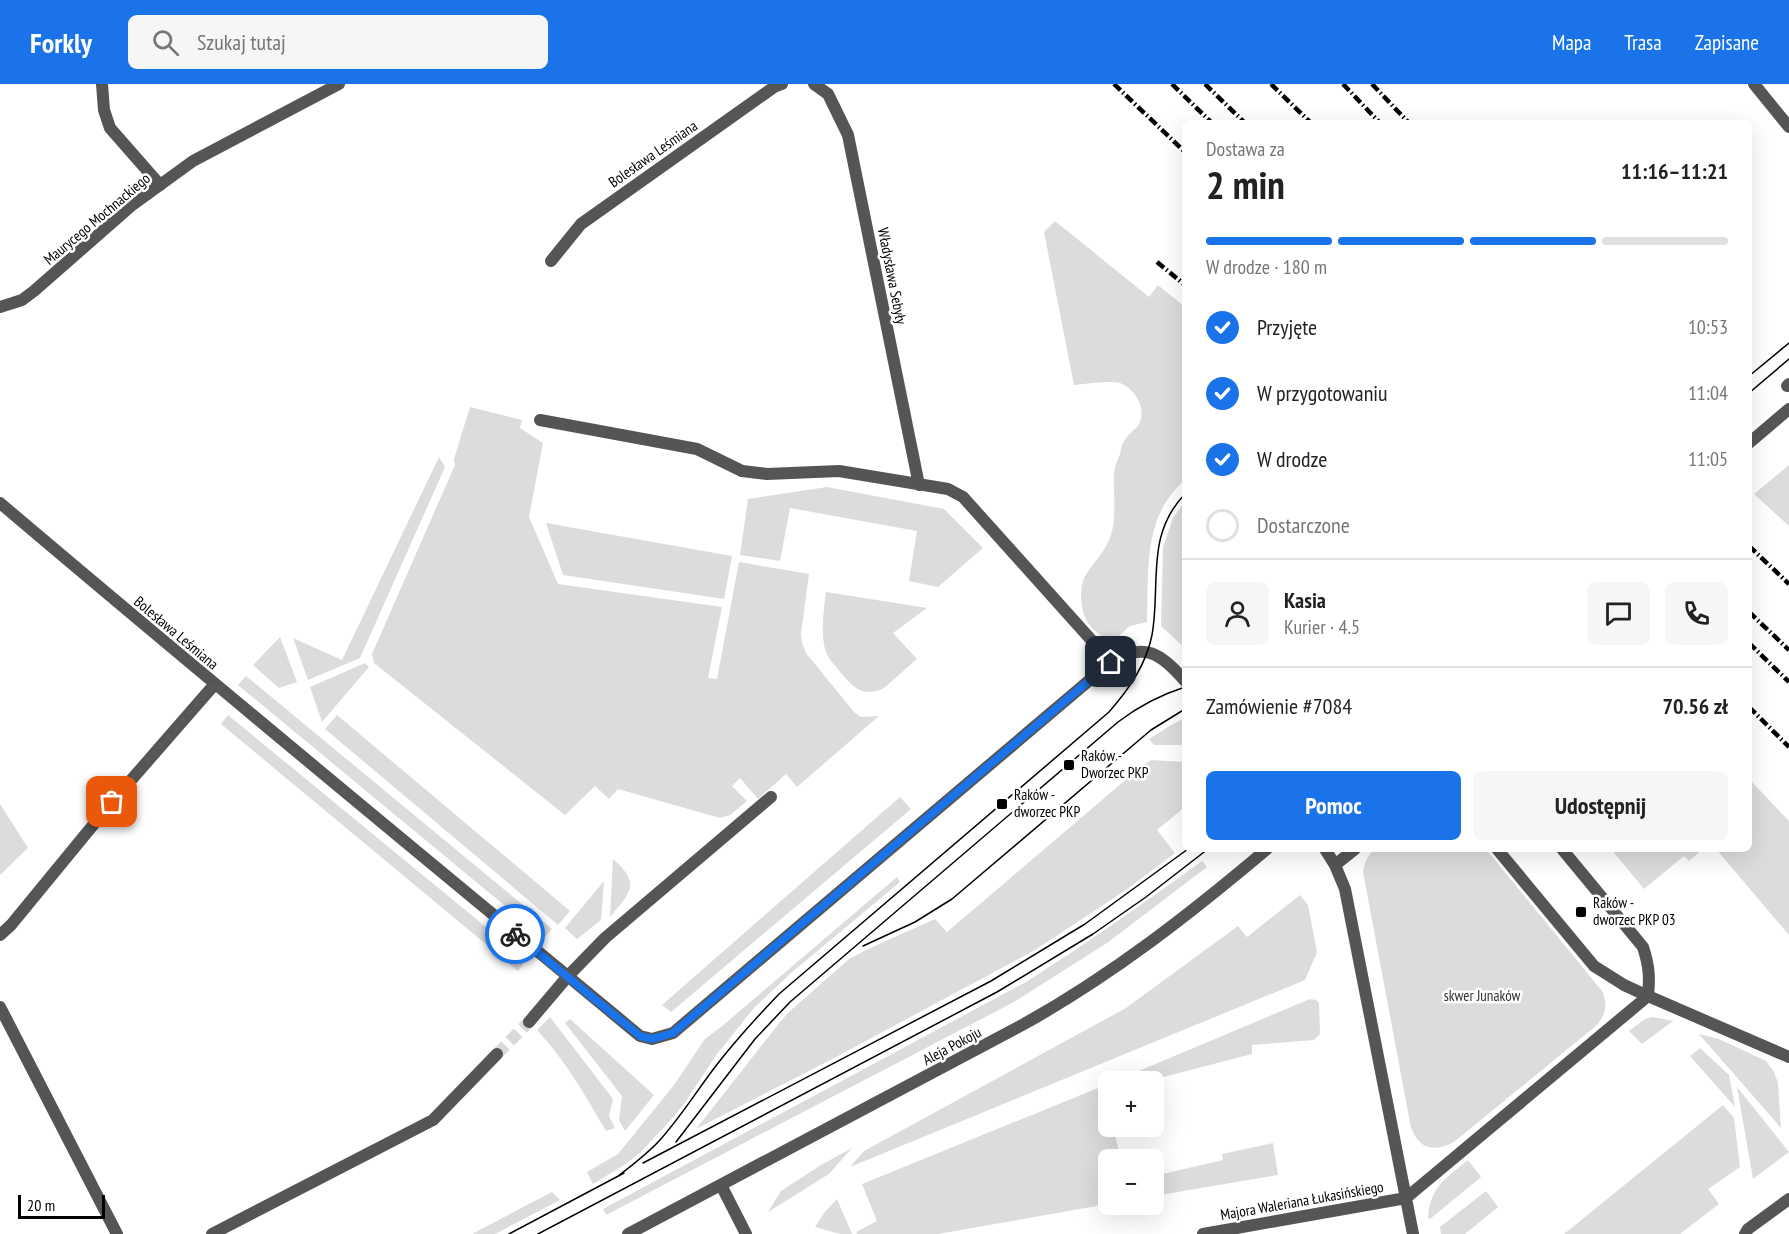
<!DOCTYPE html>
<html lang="pl">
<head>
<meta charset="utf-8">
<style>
	:root { --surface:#fff; --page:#f6f6f6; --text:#222; --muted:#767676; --line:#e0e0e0; --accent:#1a73e8 }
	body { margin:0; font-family:"PT Sans Narrow",sans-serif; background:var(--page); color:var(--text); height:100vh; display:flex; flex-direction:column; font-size:22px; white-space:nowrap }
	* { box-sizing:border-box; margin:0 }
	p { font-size:20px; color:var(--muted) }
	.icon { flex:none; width:33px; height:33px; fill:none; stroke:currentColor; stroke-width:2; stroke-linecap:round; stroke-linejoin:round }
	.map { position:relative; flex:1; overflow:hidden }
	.side { position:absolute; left:1182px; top:36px; width:570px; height:732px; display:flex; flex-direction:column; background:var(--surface); border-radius:9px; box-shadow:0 6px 24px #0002 }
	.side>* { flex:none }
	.controls { position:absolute; left:1098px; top:987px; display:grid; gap:12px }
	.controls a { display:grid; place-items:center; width:66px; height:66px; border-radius:9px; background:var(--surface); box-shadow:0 6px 24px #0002; font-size:30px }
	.scale { position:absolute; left:18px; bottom:15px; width:87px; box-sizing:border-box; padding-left:6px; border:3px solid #000; border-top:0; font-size:16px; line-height:21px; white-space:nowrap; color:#000; -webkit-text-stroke:4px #fff; paint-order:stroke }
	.pin { position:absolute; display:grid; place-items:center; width:51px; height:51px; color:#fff; margin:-26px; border-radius:12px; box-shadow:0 3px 9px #0006 }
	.courier { position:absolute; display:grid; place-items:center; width:60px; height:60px; margin:-30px; border:4px solid #1a73e8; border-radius:50%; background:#fff; color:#222; box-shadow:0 2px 8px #0007 }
	.overview em { font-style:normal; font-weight:700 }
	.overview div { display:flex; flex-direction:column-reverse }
	.overview { display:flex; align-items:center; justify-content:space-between; height:102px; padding:0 24px }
	h1 { font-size:39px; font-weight:700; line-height:45px }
	.bar { display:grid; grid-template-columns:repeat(4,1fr); gap:9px 6px; align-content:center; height:72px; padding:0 24px }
	.bar i { height:8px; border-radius:4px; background:var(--line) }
	.bar .current { background:var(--accent) }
	.bar p { grid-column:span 4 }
	.line { display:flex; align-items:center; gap:15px; padding:0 24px; border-top:2px solid var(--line) }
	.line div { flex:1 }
	.round { display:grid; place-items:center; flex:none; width:63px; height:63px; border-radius:9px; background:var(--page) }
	ol { padding:0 24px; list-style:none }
	li { display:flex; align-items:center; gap:18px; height:66px }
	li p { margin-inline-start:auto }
	li .icon { padding:6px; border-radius:50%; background:var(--accent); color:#fff; stroke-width:4 }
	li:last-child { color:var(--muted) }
	li i { width:33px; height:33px; border:3px solid var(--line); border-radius:50% }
	.cta { display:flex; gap:12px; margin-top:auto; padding:12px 24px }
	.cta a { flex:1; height:69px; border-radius:9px; background:var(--accent); color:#fff; font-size:24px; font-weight:700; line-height:69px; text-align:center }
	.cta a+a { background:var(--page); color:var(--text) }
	header { display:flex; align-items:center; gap:36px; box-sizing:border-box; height:84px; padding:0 30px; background:var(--accent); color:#fff }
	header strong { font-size:28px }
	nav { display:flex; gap:33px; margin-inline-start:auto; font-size:21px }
	.search { width:420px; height:54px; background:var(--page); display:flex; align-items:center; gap:15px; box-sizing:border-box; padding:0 21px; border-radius:9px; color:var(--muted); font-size:22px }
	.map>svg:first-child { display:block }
</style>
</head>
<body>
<header>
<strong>Forkly</strong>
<div class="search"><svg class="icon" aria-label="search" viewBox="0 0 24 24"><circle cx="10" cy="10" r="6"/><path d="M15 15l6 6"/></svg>Szukaj tutaj</div>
<nav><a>Mapa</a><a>Trasa</a><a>Zapisane</a></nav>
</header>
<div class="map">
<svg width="1789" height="1150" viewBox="0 0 1789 1150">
	<rect width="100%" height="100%" fill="#fff"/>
	<path fill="#dcdcdc" d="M1055,137L1149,213L1158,201L1185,223V396C1142,433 1149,487 1147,538L1130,542L1113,557C1091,548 1082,537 1081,512C1081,507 1082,499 1084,494C1092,479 1106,468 1111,451C1117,432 1113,412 1114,392C1114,385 1117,377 1120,370C1121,364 1123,357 1127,353C1130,348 1137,345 1139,340C1147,324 1135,305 1120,299C1113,296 1084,300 1074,301L1044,148Z
		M470,323L522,336L520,344L543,359L529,433L558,500L722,523L708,594L717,595L739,478L809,490L801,550L802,559L806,569L854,628L861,633L879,632L797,703L786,690L758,715L740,694L732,702L747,717L730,731L720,734L618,705L609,715L595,702L565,731L374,579L372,570L455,381L454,375Z
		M439,373L445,383L360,574L308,596L293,554L342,576Z
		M1789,381V442L1754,410Z
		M827,403L944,425L983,464L938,503L909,497L917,447L790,424L780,477L740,471L748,415Z
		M1185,417V564L1161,542L1163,463L1173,434Z
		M546,439L732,472L724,515L563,491Z
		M826,508L927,524L893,549L917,575L884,604C861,615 851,601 837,584C831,577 825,570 824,560C821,543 824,525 826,508Z
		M280,553L297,598L279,604L253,581Z
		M365,579L369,583L322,638L310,603Z
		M246,592L552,845L544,854L238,601Z
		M228,631L526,876L518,887L221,640Z
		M337,631L570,827L558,841L325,645Z
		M1185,634V661H1154L1149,655L1171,641Z
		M1151,676L1185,678V723L1157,746L1175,769L1126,806L1035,866L836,973L696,1045L780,938L790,927L849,875L868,865L935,835L947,848L1136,687Z
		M1749,695L1789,737V851L1716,765H1749Z
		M900,713L911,725L671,928L662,921Z
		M0,720L28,764L0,791Z
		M1375,765H1486L1602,907C1608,921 1606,930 1597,941L1454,1058C1434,1068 1420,1066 1411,1044L1363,788C1364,779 1368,771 1375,765Z
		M1611,765H1703L1689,777L1684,772L1644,805Z
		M613,775C641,800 631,808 610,833Z
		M1202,777L1207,783L1107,859L1014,918L606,1131L603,1125L1026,898C1086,860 1144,819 1202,777Z
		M897,793L900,798L791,889L754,924L717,970L684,1020L668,1039L640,1069L624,1081L593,1100L587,1088L618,1070L674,1001L705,955L721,943Z
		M604,797L601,836L577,855L565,844Z
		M1300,811L1308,821L1317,868L1305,896L850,1083L864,1067L1126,924L1238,842L1247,853Z
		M1310,915L1316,916L1319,919L1320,950L1314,956L1252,961V970L1148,997H1115Z
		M550,933L613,1015L609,1032L615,1044L606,1047C584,1009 567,979 537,946Z
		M1653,933L1673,937L1642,960L1629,947L1645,935Z
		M570,935L654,1011L625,1047L619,1036L622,1012L565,939Z
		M1699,950L1719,955L1766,977L1774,988L1778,999L1781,1044Z
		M1700,964L1729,991L1735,1023L1690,972Z
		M1108,1000V1008L1105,1009L1108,1023V1042L1113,1043L1121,1075L1108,1076V1120L938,1150H857L856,1148L877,1137L862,1100Z
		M1737,1003L1789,1068L1753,1095Z
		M1723,1021L1734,1034L1740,1083L1708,1105L1719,1120L1680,1150H1564Z
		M1273,1059L1278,1091L1154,1112V1092L1223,1076L1222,1070Z
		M852,1064L829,1090L768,1128L781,1107L821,1081Z
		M1468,1076L1481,1093L1430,1135L1428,1134C1430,1103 1446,1094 1468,1076Z
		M1486,1107L1498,1123L1465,1150H1441L1440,1143Z
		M552,1108L560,1116L495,1150H472Z
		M837,1115L852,1150H840L815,1143L824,1129Z"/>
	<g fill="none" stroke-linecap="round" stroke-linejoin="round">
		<path stroke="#d9d9d9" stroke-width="12" stroke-dasharray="12 6" stroke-linecap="butt" d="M497,970L529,938"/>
		<path stroke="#555" stroke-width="12" d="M102,0L104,26L110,44L160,101
			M1787,302L1789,300
			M540,336L697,365L742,387
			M1562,765L1643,863C1649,881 1650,894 1648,912
			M1745,1150L1748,1145L1789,1115"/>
		<path stroke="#555" stroke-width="12" d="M814,0L828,10L848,51L919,401
			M1754,0L1789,43
			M551,177L581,140L774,3L782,0
			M0,223L22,216L34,207L131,122L193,77L339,0
			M742,387L767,390L839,387L948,405L963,413L1111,578
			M0,419C212,599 426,775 640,952L652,955L673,949L1111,578C1144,557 1162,570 1185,597
			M1325,765L1335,781L1345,805L1413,1150
			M1497,765L1594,882L1624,901L1648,912L1789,973
			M1335,781L1355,765
			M0,851L11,841L112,718L214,601
			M0,923L117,1150
			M529,938L568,892L605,854L771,713
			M721,1101L746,1150
			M1406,1114L1648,912
			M212,1150L433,1036L497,970
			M1203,1150L1406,1114"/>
		<path stroke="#555" stroke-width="12" d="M1749,359L1789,325
			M628,1150L1024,940C1112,891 1190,830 1267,765"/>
		<path stroke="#000" stroke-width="1.5" d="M1749,292L1789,259
			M1749,309L1789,275
			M863,862L915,838L952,815L1151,646L1185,625
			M676,1058L755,955L790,918L1118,638C1139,622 1160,611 1185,603
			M643,1079L991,897L1085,840L1188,765
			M617,1093C631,1082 646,1071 659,1057C680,1034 696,1008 715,983C735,957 756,934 779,910L1109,628C1129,605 1146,581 1152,551C1161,501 1145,451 1185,410
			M509,1150L624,1089
			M538,1150L997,908L1093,850L1146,813L1208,765"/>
		<path stroke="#000" stroke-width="4.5" stroke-dasharray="9 3 1.5 3" stroke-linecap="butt" d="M1114,0L1185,68
			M1172,0L1212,39
			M1205,0L1245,39
			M1271,0L1311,39
			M1343,0L1380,39
			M1372,0L1409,39
			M1157,178L1185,201
			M1749,462L1789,500
			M1749,528L1789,566
			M1749,559L1789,598
			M1749,623L1789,663"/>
	</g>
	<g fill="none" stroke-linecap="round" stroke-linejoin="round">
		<path stroke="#595959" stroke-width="6" stroke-dasharray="0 10.8" d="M112,718L214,601L515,850"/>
		<path stroke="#1a73e8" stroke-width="8" d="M515,850L640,952L652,955L673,949L1111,578"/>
	</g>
	<g fill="#000" stroke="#fff" stroke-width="2">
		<rect x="1063" y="675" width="12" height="12" rx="3"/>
		<rect x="996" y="714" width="12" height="12" rx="3"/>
		<rect x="1575" y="822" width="12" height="12" rx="3"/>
	</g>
	<g text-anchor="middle" stroke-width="5" stroke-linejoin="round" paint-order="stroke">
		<g font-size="15" fill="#000" stroke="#fff">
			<text transform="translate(653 70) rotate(-35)" y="5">Bolesława Leśmiana</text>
			<text transform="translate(97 135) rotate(-40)" y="5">Maurycego Mochnackiego</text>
			<text transform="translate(892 192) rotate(79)" y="5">Władysława Sebyły</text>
			<text transform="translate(176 549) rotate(40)" y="5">Bolesława Leśmiana</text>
			<text transform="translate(952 962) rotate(-28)" y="5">Aleja Pokoju</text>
			<text transform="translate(1302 1117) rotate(-10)" y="5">Majora Waleriana Łukasińskiego</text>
		</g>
		<g font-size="15" fill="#000" stroke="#fff" text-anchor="start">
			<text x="1081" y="677">Raków -<tspan x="1081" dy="17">Dworzec PKP</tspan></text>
			<text x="1014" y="716">Raków -<tspan x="1014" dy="17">dworzec PKP</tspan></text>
			<text x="1593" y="824">Raków -<tspan x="1593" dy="17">dworzec PKP 03</tspan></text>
		</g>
		<g font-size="15" fill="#333" stroke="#fff">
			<text x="1482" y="917">skwer Junaków</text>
		</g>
	</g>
</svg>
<div class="controls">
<a>+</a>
<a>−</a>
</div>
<div class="scale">20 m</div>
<div class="pin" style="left:112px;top:718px;background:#ea580c"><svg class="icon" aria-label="bag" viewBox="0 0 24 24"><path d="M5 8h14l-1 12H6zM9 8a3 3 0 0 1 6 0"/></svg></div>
<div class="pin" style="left:1111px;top:578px;background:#1f2937"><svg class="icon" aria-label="home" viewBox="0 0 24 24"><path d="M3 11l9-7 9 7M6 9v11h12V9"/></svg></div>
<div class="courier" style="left:515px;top:850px"><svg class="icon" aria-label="bike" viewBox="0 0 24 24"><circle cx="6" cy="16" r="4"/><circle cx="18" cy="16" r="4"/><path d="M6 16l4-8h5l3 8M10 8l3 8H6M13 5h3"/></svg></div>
<section class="side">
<div class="overview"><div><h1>2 min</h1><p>Dostawa za</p></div><em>11:16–11:21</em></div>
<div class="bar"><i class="current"></i><i class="current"></i><i class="current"></i><i></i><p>W drodze · 180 m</p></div>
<ol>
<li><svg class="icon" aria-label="check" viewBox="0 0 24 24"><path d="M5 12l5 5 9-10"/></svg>Przyjęte<p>10:53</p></li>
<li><svg class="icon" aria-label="check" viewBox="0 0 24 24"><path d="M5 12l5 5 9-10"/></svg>W przygotowaniu<p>11:04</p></li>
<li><svg class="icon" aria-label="check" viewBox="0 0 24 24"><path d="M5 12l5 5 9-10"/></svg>W drodze<p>11:05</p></li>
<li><i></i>Dostarczone</li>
</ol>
<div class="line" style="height:108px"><a class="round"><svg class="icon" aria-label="person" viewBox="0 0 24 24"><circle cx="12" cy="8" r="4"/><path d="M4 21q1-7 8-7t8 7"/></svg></a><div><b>Kasia</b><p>Kurier · 4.5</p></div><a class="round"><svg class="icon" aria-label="chat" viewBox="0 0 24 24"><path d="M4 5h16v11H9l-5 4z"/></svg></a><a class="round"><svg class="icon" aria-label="phone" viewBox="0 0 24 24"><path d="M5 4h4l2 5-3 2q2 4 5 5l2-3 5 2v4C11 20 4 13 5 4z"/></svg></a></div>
<div class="line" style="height:78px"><div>Zamówienie #7084</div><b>70.56 zł</b></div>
<div class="cta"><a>Pomoc</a><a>Udostępnij</a></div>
</section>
</div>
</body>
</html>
